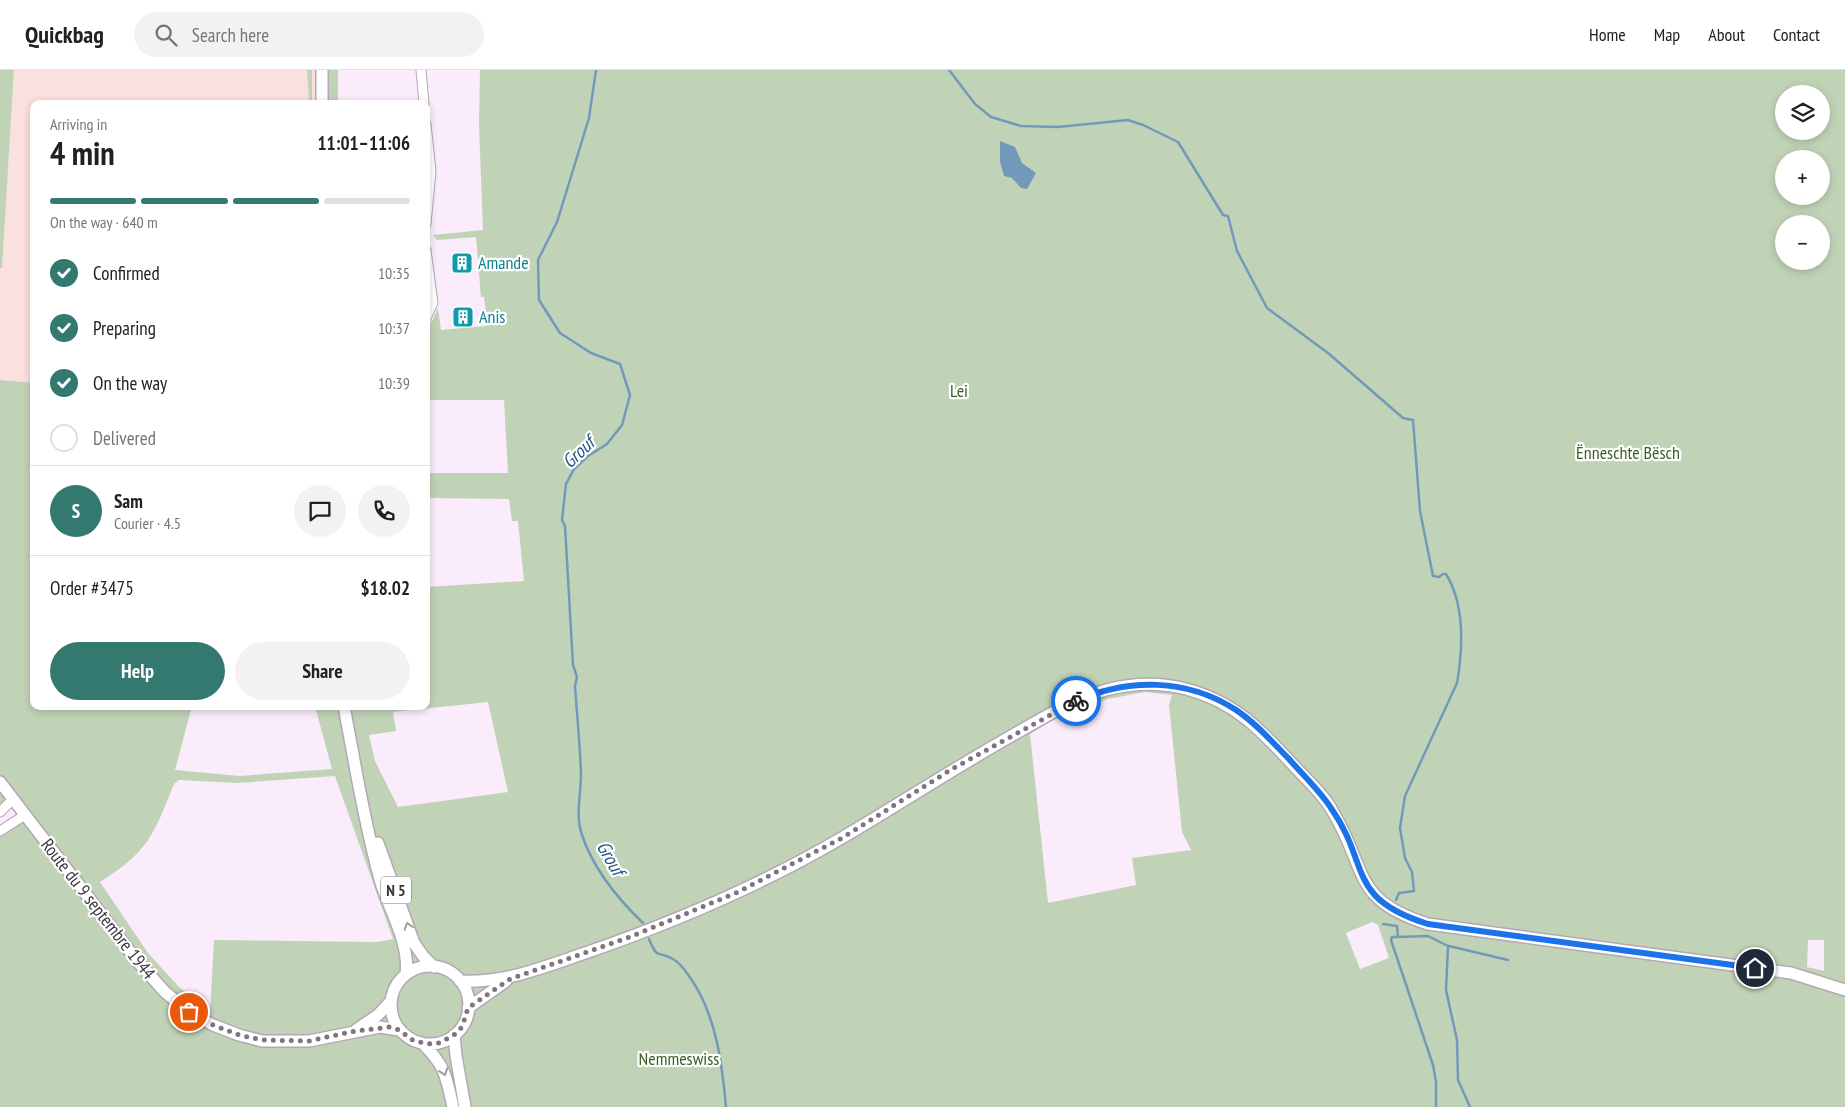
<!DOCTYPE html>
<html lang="en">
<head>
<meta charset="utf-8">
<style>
	:root { --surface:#fff; --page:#f2f2f2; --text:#202124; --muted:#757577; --line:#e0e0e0; --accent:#337970 }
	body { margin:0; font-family:"PT Sans Narrow",sans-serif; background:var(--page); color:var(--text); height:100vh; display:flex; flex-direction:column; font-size:19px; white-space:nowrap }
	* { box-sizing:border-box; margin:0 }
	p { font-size:16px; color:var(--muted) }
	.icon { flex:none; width:28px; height:28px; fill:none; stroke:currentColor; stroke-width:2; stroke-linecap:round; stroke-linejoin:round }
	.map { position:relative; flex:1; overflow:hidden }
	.side { position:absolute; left:30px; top:30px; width:400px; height:610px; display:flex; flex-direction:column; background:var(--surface); border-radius:10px; box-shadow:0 2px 8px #0003 }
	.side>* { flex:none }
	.fabs { position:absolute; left:1775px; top:15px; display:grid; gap:10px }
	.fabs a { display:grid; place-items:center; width:55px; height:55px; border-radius:50%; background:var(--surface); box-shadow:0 2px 8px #0003; font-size:25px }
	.pin { position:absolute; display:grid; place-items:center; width:42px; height:42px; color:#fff; margin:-21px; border:2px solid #fff; border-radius:50%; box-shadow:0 1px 5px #0007 }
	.courier { position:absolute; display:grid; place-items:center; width:50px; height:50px; margin:-25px; border:4px solid #1a73e8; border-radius:50%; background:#fff; color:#222; box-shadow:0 1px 6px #0007 }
	.overview em { font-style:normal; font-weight:700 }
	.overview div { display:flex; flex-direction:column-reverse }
	.overview { display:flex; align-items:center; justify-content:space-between; height:85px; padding:0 20px }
	h1 { font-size:32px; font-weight:700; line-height:38px }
	.bar { display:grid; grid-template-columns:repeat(4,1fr); gap:8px 5px; align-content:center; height:60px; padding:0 20px }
	.bar i { height:6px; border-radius:4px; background:var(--line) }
	.bar .current { background:var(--accent) }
	.bar p { grid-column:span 4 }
	.line { display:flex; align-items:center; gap:12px; padding:0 20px; border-top:1px solid var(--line) }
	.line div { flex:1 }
	.round { display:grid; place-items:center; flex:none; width:52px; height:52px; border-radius:26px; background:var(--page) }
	ol { padding:0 20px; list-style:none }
	li { display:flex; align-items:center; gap:15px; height:55px }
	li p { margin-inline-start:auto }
	li .icon { padding:5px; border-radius:50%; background:var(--accent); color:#fff; stroke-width:4 }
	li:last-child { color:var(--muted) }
	li i { width:28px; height:28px; border:2px solid var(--line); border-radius:50% }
	.cta { display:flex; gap:10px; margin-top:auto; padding:10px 20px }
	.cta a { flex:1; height:58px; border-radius:30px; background:var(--accent); color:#fff; font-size:20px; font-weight:700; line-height:58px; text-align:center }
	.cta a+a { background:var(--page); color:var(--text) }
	header { display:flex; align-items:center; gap:30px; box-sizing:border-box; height:70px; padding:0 25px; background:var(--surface); border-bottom:1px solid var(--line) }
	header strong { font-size:24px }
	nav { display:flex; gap:28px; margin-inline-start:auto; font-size:18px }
	.search { width:350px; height:45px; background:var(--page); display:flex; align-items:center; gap:12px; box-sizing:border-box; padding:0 18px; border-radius:28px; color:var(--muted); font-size:19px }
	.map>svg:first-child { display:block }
</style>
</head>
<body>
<header>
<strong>Quickbag</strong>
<div class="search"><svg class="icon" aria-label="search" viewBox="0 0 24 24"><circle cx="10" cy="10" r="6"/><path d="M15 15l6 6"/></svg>Search here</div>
<nav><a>Home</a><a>Map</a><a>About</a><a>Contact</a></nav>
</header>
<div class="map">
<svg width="1845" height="1037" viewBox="0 0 1845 1037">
	<rect width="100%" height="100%" fill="#faecfa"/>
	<path fill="#fbe0e0" d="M14,0H322V34H34V313L0,310V198H2Z"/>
	<path fill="#c1d3b7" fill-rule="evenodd" d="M0,0H14L2,198H0Z
		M307,0H312V30H309Z
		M322,0H338V34H322Z
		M480,0H1845V1037H0V761L24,745L13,729L0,742V310L34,313V636H192L175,700L239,706L332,699L316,640L258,636H426V517L524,511L518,451H512L509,429L426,428V403H508L504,330H426V257L433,250L438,238L441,260L487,256L484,227H481L476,167L437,170L433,165L483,160L479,55ZM1784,24H1821V61H1784ZM1784,89H1821V126H1784ZM1784,154H1821V191H1784ZM1145,622L1172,625L1169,635L1182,762L1191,780L1132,788L1136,815L1048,833L1030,664L1062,645L1074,644V642L1108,629ZM488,632L508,722L398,737L375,691L369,665L396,661L393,642ZM335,706L393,869L377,872L214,870L210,943L179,917L148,883L100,812C149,781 153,766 174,714L179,710L237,713ZM1372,852L1378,855L1389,888L1360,899L1346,863ZM1808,870H1824V901L1807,897Z"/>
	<path fill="#7399ba" d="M1000,71L1015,77L1022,93L1036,103L1027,119L1021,118L1012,108L1004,106L1000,92Z"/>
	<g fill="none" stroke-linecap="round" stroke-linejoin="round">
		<path stroke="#7399ba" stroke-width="2.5" d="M596,0L589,48L557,152L538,190L539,230L560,263L591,283L620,294L630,325L622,355L607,374L588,386L574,399L566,414L562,450L565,456L573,595L577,607L575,616C577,645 580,675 581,704C581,725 575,745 582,765C593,798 618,829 643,853
			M949,0L975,34L991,47L1021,56L1058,57L1128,50L1143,55L1178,72L1223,145L1228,146L1237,181L1267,238L1328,283L1403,348L1413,350L1420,441L1433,506L1439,507L1443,504H1446C1465,535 1463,578 1457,613L1405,726L1400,758L1405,788L1412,802L1414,821L1399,823L1396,830
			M1383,854L1397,856L1398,867H1392L1391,870L1433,995L1436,1012V1037
			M1398,867L1428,866L1448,876L1446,920L1457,970L1458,1010L1470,1037
			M649,869C658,891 658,880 673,889C679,892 685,900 689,906C716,943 722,993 726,1037
			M1449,876L1508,890"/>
		<g stroke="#b4a7b4" stroke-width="11">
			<path id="minor" d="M421,0L424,34
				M426,54L431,101L426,154
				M426,180L433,233L426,248
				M0,742L13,729
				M0,761L25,745"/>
		</g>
		<g stroke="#b4a7b4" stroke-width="14">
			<path id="major" d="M322,0V34
				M344,636C355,695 365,755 381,813C390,841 410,874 406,904
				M0,712L138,892L165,922L189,942L213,955L239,965L262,971H309L380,957L399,960
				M378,773L414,873L423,886L434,897
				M391 935a39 39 0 1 1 78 0a39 39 0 1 1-78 0Z
				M460,911C507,913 544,897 588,882C677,851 764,814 845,766C901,733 956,697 1013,665C1043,648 1073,629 1106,620C1132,613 1159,612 1186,619C1236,632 1262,661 1296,698C1309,712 1324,725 1333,742C1368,800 1351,830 1428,854L1791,903L1845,920
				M468,938L506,911
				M356,960L378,945L391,931
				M454,965L456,986L465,1037
				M422,973C446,996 446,1007 453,1037"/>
		</g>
		<use href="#minor" stroke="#fff" stroke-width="9"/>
		<use href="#major" stroke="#fff" stroke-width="11"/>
	</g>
	<defs><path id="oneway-chevron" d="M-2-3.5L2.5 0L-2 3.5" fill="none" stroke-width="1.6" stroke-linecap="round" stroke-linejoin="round" transform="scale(1.25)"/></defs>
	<g stroke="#9e9b9e">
		<use href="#oneway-chevron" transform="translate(408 856) rotate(-108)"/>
		<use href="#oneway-chevron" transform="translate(444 1002) rotate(71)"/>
	</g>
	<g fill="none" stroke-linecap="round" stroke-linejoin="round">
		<path stroke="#7e767e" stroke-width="5" stroke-dasharray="0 9" d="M189,942L213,955L239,965L262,970L309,971L355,961L390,957L399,960L414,971L431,974L439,973L454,965L462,957L468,938L510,909L630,867L738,822L842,768L952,699L1076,631"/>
		<path stroke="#1a73e8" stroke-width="6" d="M1076,631C1128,608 1187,608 1236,640C1256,653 1272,672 1289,689C1303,705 1319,720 1331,738C1371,795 1345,828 1428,854L1755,898"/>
	</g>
	<defs>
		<g id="building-square" transform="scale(1.125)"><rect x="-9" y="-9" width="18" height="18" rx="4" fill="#0f9aa8" stroke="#fff"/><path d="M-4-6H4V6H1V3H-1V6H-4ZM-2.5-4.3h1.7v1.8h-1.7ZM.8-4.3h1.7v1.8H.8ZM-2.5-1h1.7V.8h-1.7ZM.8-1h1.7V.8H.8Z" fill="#fff"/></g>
	</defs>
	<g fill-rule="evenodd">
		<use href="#building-square" x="462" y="193"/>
		<use href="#building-square" x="463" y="247"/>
	</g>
	<g text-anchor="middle" stroke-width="4.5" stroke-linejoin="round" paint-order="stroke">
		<rect fill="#fff" stroke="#767376" stroke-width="1" x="381" y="806.5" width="30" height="27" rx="4"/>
		<g font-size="16" font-weight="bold" fill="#3c373c">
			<text x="396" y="826">N 5</text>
		</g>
		<g font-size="18" fill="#0d838f" stroke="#fff" text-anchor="start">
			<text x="478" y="199">Amande</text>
			<text x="479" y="253">Anis</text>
		</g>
		<g font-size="18" fill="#3b5d23" stroke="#fff">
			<text x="959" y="327">Lei</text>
			<text x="1628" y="389">Ënneschte Bësch</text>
			<text x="679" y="995">Nemmeswiss</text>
		</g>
		<g font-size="18" fill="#3c373c" stroke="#fff">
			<text transform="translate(98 839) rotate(52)" y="6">Route du 9 septembre 1944</text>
		</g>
		<g font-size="19" font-style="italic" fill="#195681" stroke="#fff">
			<text transform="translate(578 382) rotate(-43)" y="7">Grouf</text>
			<text transform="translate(611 788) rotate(60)" y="7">Grouf</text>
		</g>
	</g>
</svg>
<div class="fabs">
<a><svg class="icon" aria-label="layers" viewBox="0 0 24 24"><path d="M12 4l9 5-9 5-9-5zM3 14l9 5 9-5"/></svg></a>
<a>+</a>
<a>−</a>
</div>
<div class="pin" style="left:189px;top:942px;background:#ea580c"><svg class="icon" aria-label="bag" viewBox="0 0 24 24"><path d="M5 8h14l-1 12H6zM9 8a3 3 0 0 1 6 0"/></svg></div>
<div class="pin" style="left:1755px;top:898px;background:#1f2937"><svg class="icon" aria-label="home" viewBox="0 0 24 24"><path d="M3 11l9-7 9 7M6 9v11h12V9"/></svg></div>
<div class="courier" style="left:1076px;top:631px"><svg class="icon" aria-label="bike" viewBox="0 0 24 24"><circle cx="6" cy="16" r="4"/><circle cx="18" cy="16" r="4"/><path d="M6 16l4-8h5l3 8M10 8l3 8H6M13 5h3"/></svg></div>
<section class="side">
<div class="overview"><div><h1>4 min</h1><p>Arriving in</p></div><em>11:01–11:06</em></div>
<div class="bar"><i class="current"></i><i class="current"></i><i class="current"></i><i></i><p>On the way · 640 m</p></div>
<ol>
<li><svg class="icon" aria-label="check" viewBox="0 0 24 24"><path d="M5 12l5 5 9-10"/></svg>Confirmed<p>10:35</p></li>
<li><svg class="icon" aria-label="check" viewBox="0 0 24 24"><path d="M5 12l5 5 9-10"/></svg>Preparing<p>10:37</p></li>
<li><svg class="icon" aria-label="check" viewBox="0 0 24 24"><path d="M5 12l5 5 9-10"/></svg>On the way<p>10:39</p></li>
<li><i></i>Delivered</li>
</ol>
<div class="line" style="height:90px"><b class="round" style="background:var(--accent);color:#fff">S</b><div><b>Sam</b><p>Courier · 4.5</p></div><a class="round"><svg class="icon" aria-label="chat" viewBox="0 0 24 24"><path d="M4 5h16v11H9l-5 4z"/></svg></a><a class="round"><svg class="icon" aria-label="phone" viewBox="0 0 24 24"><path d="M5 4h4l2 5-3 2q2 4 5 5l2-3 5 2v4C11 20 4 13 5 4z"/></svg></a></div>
<div class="line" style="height:65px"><div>Order #3475</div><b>$18.02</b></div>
<div class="cta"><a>Help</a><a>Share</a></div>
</section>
</div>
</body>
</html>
